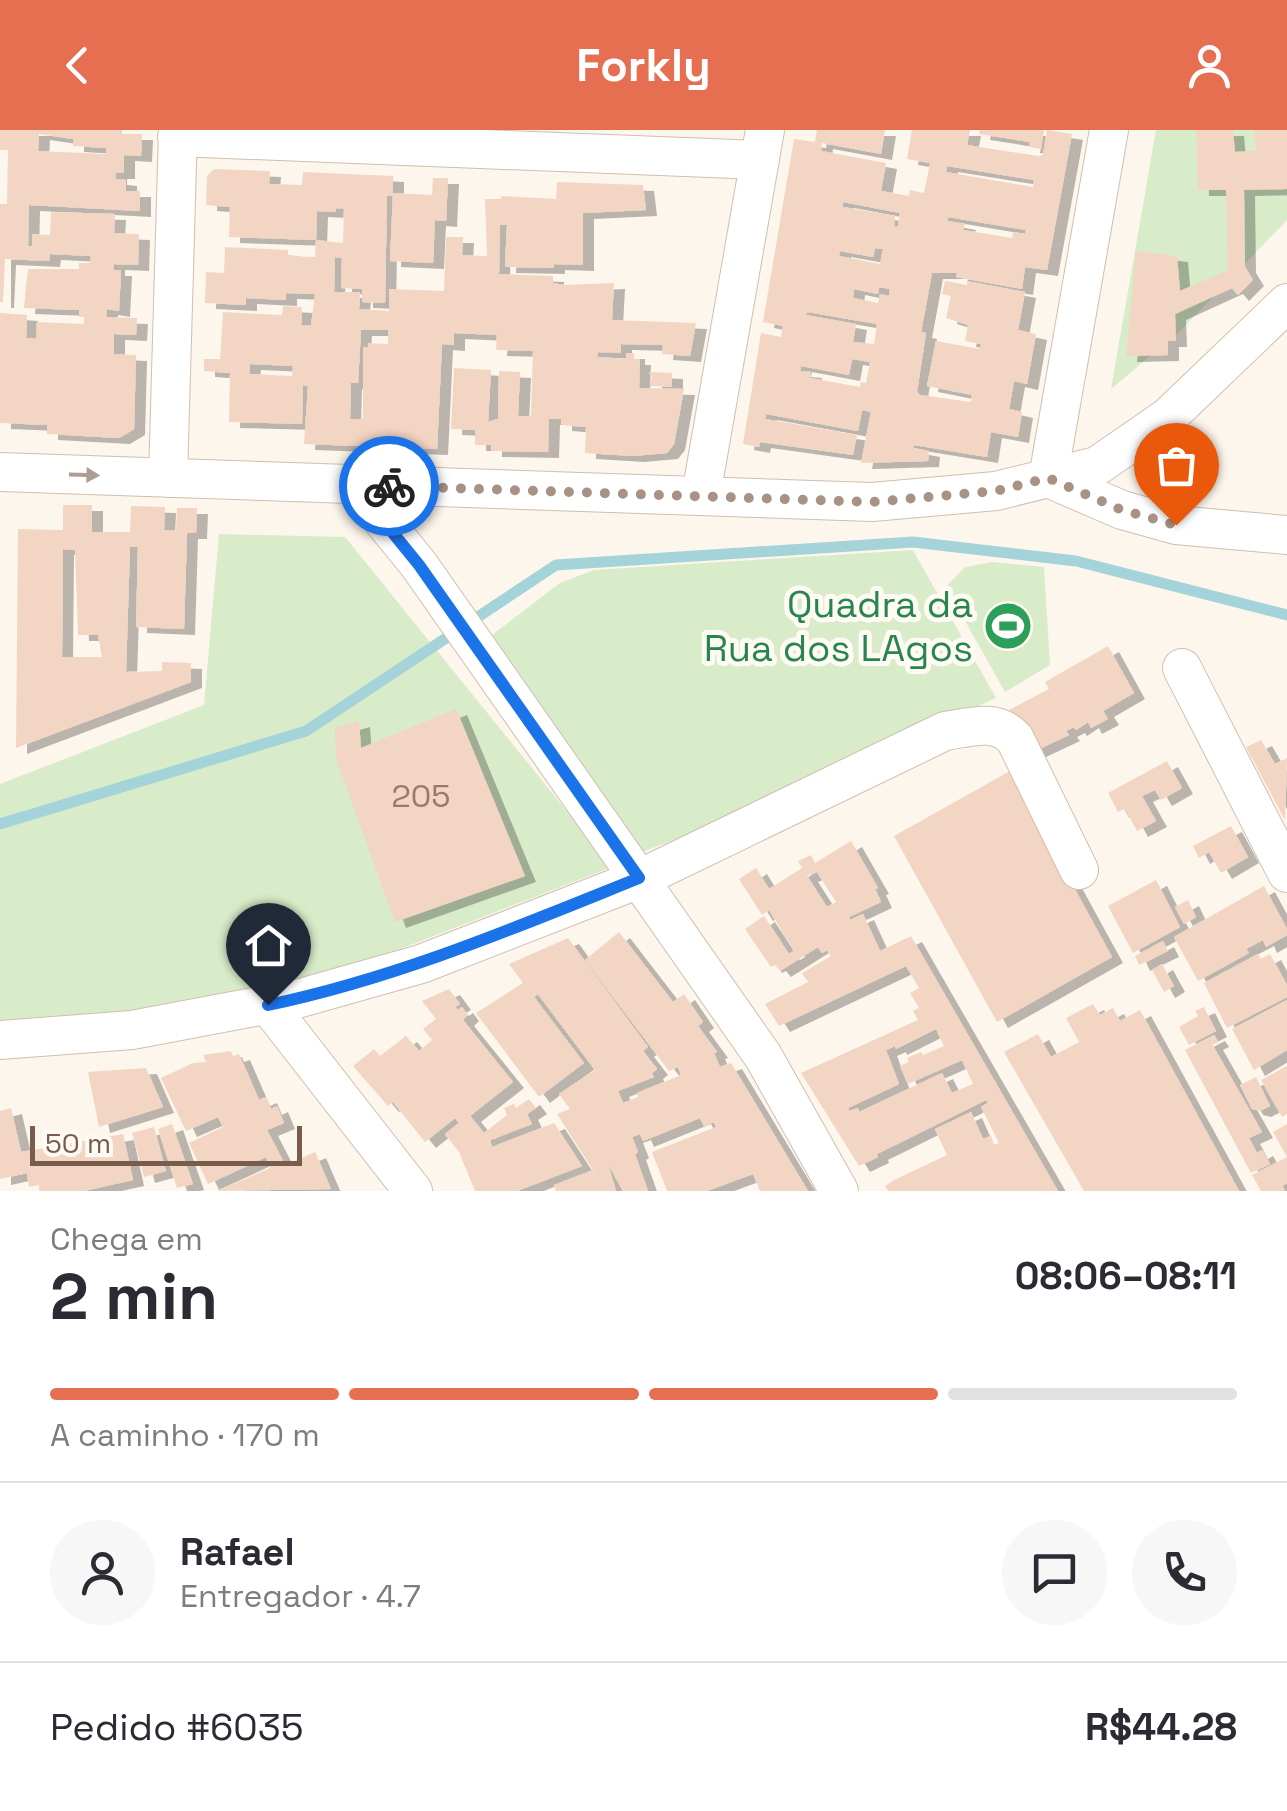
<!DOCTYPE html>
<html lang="pt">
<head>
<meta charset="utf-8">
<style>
	:root { --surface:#fff; --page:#f7f7f7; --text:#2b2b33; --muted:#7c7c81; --line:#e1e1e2; --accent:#e76f51 }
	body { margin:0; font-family:"Space Grotesk",sans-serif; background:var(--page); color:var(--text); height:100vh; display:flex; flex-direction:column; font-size:38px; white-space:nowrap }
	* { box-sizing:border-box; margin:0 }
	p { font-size:32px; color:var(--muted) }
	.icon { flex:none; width:55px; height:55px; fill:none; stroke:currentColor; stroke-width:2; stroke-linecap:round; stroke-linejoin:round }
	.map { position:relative; height:1061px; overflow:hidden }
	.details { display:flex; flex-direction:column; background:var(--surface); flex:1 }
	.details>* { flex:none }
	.scale { position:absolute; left:30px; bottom:25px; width:272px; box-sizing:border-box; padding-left:10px; border:5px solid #7a5c4d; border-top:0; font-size:28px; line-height:35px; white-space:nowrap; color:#7a5c4d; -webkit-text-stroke:8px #fffaf3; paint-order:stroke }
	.pin { position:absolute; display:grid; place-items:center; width:85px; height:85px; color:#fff; margin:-102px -42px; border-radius:50% 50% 50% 0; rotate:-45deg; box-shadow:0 0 10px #0007 }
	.pin .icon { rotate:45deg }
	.courier { position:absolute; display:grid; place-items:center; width:100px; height:100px; margin:-50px; border:8px solid #1a73e8; border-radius:50%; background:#fff; color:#222; box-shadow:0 2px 12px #0007 }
	.summary em { font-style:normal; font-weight:700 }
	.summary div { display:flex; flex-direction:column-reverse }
	.summary { display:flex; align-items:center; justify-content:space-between; height:170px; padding:0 50px }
	h1 { font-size:65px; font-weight:700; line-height:75px }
	.bar { display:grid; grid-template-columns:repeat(4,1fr); gap:15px 10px; align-content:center; height:120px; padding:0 50px }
	.bar i { height:12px; border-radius:8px; background:var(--line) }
	.bar .on { background:var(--accent) }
	.bar p { grid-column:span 4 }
	.line { display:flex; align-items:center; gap:25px; padding:0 50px; border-top:2px solid var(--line) }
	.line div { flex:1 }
	.round { display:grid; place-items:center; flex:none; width:105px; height:105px; border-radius:52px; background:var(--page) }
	header { display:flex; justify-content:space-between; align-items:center; height:130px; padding:0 50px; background:var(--accent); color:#fff; font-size:45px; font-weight:700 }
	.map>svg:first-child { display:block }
</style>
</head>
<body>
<header><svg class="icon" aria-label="back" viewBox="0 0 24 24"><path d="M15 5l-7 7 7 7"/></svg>Forkly<svg class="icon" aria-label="person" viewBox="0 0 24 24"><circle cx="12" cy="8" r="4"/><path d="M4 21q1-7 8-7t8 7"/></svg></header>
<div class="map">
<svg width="1287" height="1061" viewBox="0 0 1287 1061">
	<defs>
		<filter id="shadow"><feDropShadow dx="11" dy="6" stdDeviation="0" flood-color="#0004"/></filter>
	</defs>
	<rect width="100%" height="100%" fill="#fdf6ec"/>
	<path fill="#d8ecc9" d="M1156,0H1287V90L1182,199L1111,259Z
		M219,404L345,407L612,737L346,840L162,878L0,894V654L204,575Z
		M913,420L996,568L730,688L640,723L488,508L560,453L594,440Z
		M992,432L1044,437L1050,535L1005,562L946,457L965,437Z"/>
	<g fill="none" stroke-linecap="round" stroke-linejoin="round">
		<path stroke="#a5d3da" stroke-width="11" d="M0,694L306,601L556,435L913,412L1076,431L1287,485"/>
	</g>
	<path fill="#f3d5c3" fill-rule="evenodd" filter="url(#shadow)" d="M0,0H122V4H142L141,26L124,25V43H116V49L126,50V61H140V81L29,75L28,116H32V104L50,105L51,82L115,84L114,103L139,104L138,135L114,134V140H121L119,181L107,179L106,187L137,188L136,205L114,204V224L136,225L134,299L119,308L47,304V295L0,293V183L27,185L26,208L36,209L37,192L84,194V187H79V180L24,178L26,155L28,139H79V133H90L91,126L50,124L49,131L5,129L3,172H0V74H7L8,20H0ZM39,4L73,9V16L106,18V24L38,21Z
		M817,0H885L881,24L822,13L821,21L886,33L881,61L909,66L910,60L924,63L930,33L907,29L912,0H970L967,15L1038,26L1043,25L1047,0L1072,4L1047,140L1025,137L1022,159L956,147L957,143H932L921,202L926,203L917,262L920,265L978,273L971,272L972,265L927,256L936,211L980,219L981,214L965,211L968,195L946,188L951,166L942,164L945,151L967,155V151L1025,162L1018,200L1036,204L1027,254L1014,251L1009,279L1022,282L1018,307L991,302L987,327L914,315L913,318L929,321L928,331L861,333L871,282L862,280L858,301L766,284L765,289L857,305L853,325L760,312L759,317L743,314L761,203L781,207L783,196L763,192L794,9L815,12ZM947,36L1034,50L1033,57L946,42ZM843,72L900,83L898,97L894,96L895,86L843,77ZM948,87L1026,100L1025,104L1013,102L1012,108L963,100L965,94L948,91ZM875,118L883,119L880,134L839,126L840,121L873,127ZM879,157L890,159L889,166L880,164L878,173L853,168L854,159L878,164ZM807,182L877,194L874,214L853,212L856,194L806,185ZM852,229L870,232L866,253L861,252L860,257L810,248L811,242L800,241L801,236L849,245Z
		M980,0H1044L1041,19L1029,17L1030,12L979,4Z
		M1196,0H1233L1235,22L1256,21L1254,0H1287V59L1244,60L1245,137L1253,150L1238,165L1232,158L1175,184L1176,211H1168V225L1126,226L1136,121L1177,126L1180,161L1228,140L1226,60H1198Z
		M214,39L270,41L269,54L302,55L303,42L393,46V66H387L385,173L362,172V159L341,158L342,128L335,127L334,162H360L359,179L389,181V159L444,161L446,107H463L462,125L487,126L485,69H501V66L556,69L557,52L643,55L646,80L583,83V135L554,134V138L505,137L507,95H500L499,144L553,146V153L563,155L614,153L612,190L696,193L690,226L662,224L663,215L621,214V223L598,222L597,227L626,229V223H634V229H640L639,258L684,259L674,314L667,323L633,326L585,323L586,297L561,295V289H549L548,322L491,321V315H475V300L451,299L454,238L491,240L488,292L498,289L499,241L520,242L518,286H531L533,221L496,220L497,205L454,203V215L442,214L437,319L304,314L308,256L303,255L302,294L229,292L230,243L204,241V229H220L223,182L282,185L283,176L302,177L301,195L311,196L315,164L286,163V170L246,168V175L205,173L206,142L224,143L225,117L288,120V126L315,127L316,110L229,107L230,77L206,75L207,46ZM336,78L344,79L343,113L316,110L317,81L336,82ZM361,200H388V214L368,213V217H363V289H350L351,253H358ZM250,234L293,236L292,246L249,244Z
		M433,48H448L446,91L435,90L433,133L390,131L393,63L432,65Z
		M649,242L672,243V257L650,256L652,246Z
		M63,375H92V402H130L131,376L165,377L164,400L176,401L177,378H197L196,403H187L184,499L136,497L138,417H130L126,542L162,541V532L191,533V552L16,618L18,399L63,400ZM63,419L75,420L78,505H98L102,527H62Z
		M1108,516L1134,563L1103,581L1108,589L1091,598L1088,592L1076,600L1074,597L1066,601L1069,605L1033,622L1009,580L1049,559L1045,552Z
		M456,579L525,746L395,792L336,629L335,598L359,591L361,618Z
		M1261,610L1275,634L1287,628L1285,690L1246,617Z
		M1167,631L1182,658L1161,670L1155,660L1142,666L1156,691L1137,701L1125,679L1118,682L1108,663Z
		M1010,641L1112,827L997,892L894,706Z
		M1231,696L1248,727L1221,743L1209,722L1199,728L1193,716Z
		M851,711L878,758L875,759L881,772L849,787L850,790L863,784L880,821L911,806L1058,1061H888L885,1056L894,1050L947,1025L935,999L971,982L983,1009L991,1006L994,1015L999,1013L981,977L988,973L986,970L877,1024L878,1027L859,1036L801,943L918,890L913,881L919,878L910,863L919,858L906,836L779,896L765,874L808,852L802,843L831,826L827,820L822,823L818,817L780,841L775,835L771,837L745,799L764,786L789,824L794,821L769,780L762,785L739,749L756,738L769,759L802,738L798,731L811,725L815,733ZM817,742L836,772L827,777L807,746ZM936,899L944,916L923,925L921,922L907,928L909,932L900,936L908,954L962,930L973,954L952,963L942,943L859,982L858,978L849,981L848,978L899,954L886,920L895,916L896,919Z
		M1156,750L1180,797L1133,823L1108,776Z
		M1264,756L1287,799V805L1266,817L1263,810L1246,819L1249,823L1198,851L1174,807Z
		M1188,770L1196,787L1184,794L1175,777Z
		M619,802L673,872L684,864L703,892L698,896L717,922L714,923L720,937L731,933L808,1061H760L753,1044L707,1061H667L652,1022L716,997L714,992L704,996L700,988L643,1011L640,1004L632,1007L638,1022L635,1024L648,1061H623L608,1034L616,1061H556L554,1055L593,1040L557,984L570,979L559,964L595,940L538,864L534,867L584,933L539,967L476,883L523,853L509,834L568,808L648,917L643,921L657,939L652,943L654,947L618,961L623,973L638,967L637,963L681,945L678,937L669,941L585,830Z
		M1163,811L1168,821L1139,835L1135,826Z
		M1258,824L1261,829L1270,824L1287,855V867L1227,898L1204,853Z
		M1162,834L1174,856L1164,862L1152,840Z
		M449,859L460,874L455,877L458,880L462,877L468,885L463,890L513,952L470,986L484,1003L507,985L504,978L514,974L516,978L529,969L536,978L527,984L532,994L490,1010L492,1017L554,993L582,1036L517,1061H475L459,1022L445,1004L459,993L455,988L425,1012L393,972L388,976L353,936L374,919L380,926L406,906L419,921L432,910L423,899L436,889L422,871Z
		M1287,870V920L1254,940L1232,899Z
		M1093,874L1100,885L1113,878L1120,891L1140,880L1239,1061H1084L1004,922L1038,904L1051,927L1079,912L1066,888Z
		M1204,877L1216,901L1189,915L1179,897L1198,886L1195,881Z
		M1214,905L1218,911L1212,914L1262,1002L1249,1008L1257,1023L1262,1020L1270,1034L1251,1043L1185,920Z
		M231,921L233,926L239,924L259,970L266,967L271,979L277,976L284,993L267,1000L285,1035L315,1022L331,1059L217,1061L270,1038L266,1027L208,1054L189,1013L223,997L218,987L186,1001L161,948L193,933L206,932L203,925Z
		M1287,936V984L1282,987L1261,950Z
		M146,938L163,977L99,997L88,942Z
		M1256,947L1270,976L1260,981L1252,979L1240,955Z
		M11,978L21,1022L123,1004L133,1050L84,1061H40L39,1055L29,1057L27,1043L0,1049V981Z
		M172,994L193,1054L177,1058L158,999Z
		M1287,994V1053L1282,1056L1285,1061H1261L1252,1045L1287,1027L1273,1002Z
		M154,997L166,1041L144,1047L132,1003Z"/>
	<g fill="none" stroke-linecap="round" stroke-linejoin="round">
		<g stroke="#d1beb0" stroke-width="40">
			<path id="minor" d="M177,7L760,30
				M0,342L872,372L996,361L1097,336L1168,287L1287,173
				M168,348L178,0
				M1048,348L1109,0
				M1048,348L1122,380L1176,395L1287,405
				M354,355L419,435L763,926L839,1061
				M701,365L765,0
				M1182,538L1287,743
				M268,875L413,1061
				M0,910L132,900L297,869L421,834L639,749L945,601C971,597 996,588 1015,609L1079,740"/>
		</g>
		<use href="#minor" stroke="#fff" stroke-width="38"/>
	</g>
	<defs><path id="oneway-solid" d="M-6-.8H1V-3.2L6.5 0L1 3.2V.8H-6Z" transform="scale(2.5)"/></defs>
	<use fill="#af9d94" href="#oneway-solid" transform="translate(84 345) rotate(2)"/>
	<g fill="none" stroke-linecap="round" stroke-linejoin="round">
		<path stroke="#a89285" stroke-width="10" stroke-dasharray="0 18" d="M389,356L872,372L996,361L1048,348L1122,380L1176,395"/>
		<path stroke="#1a73e8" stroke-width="12" d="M268,875C397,848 517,797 639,748L419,435L354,355L389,356"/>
	</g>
	<defs>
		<g id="stadium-disc" transform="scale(2.5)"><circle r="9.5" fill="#2e9e5b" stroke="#fffaf3"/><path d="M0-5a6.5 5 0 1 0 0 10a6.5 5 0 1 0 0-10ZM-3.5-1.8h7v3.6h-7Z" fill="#fff"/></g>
	</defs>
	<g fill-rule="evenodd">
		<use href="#stadium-disc" x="1008" y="496"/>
	</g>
	<g text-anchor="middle" stroke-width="10" stroke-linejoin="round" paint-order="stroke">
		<g font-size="32" fill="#987a6a">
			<text x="421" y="677">205</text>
		</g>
		<g font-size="38" fill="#27864d" stroke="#fffaf3" text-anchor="end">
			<text x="973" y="487">Quadra da<tspan x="973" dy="44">Rua dos LAgos</tspan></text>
		</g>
	</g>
</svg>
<div class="scale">50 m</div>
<div class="pin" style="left:1176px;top:395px;background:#ea580c"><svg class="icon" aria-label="bag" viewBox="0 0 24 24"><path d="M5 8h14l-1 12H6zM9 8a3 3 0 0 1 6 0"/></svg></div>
<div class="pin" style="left:268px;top:875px;background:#1f2937"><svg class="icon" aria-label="home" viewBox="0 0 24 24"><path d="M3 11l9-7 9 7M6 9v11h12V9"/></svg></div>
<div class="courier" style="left:389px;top:356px"><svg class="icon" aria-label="bike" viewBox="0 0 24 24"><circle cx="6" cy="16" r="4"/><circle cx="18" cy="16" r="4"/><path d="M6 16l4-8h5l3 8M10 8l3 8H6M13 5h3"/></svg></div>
</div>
<section class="details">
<div class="summary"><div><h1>2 min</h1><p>Chega em</p></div><em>08:06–08:11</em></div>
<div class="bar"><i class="on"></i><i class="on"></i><i class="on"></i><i></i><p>A caminho · 170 m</p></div>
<div class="line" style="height:180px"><a class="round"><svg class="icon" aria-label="person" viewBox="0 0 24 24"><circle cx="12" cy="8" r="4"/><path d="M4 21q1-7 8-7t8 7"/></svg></a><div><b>Rafael</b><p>Entregador · 4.7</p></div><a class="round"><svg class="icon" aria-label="chat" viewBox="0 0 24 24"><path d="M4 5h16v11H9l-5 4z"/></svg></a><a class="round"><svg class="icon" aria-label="phone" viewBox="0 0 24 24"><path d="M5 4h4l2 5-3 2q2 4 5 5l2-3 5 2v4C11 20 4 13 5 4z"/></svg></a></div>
<div class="line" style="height:130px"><div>Pedido #6035</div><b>R$44.28</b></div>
</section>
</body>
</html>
